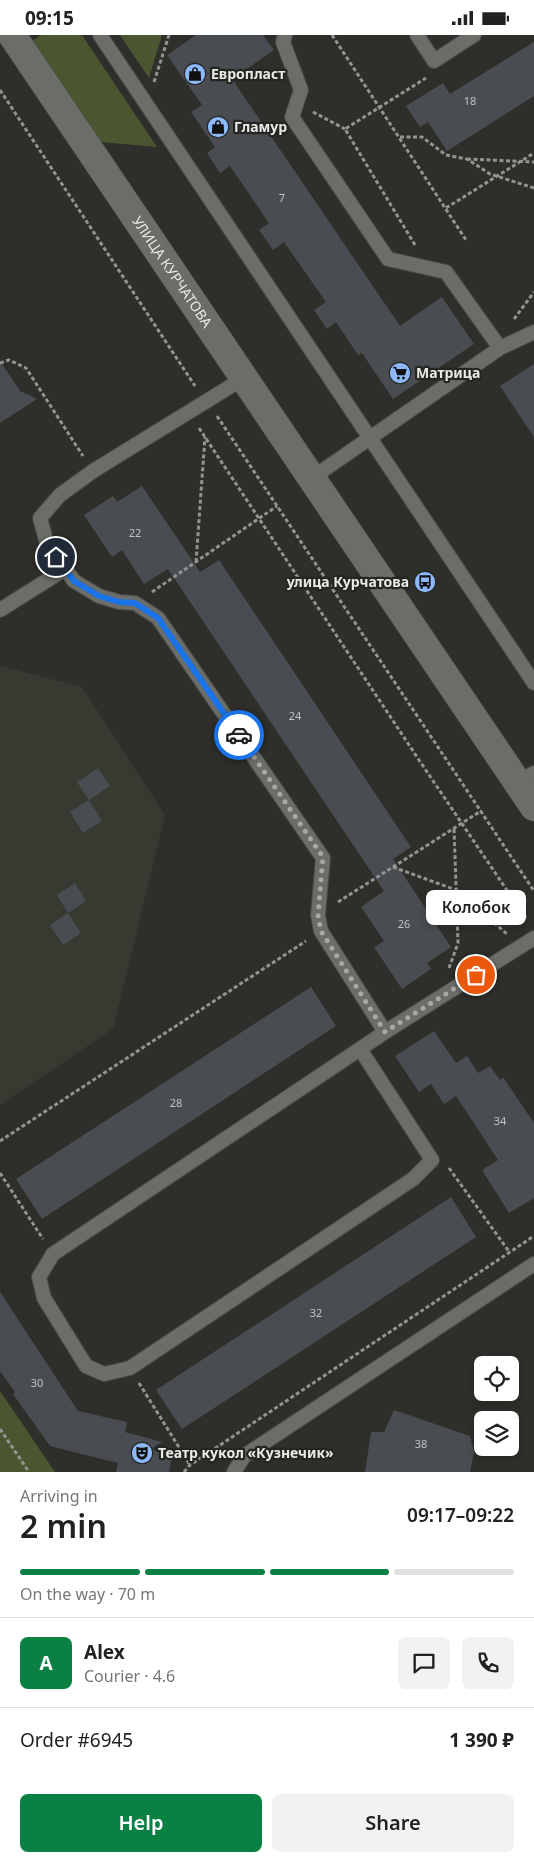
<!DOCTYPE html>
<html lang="en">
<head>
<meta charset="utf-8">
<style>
	:root { --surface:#fff; --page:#f2f2f2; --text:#222; --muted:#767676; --line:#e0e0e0; --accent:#0b8043 }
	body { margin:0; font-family:"Noto Sans",sans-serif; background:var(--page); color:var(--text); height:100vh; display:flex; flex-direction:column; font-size:19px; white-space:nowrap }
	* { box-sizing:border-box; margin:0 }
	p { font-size:16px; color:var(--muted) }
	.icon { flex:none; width:28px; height:28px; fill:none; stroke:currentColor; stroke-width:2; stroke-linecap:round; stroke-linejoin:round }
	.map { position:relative; height:1437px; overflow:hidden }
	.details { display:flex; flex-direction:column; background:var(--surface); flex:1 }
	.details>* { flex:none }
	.fabs { position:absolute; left:474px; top:1321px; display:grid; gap:10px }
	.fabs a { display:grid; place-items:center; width:45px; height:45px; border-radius:8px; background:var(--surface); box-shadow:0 2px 8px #0003; font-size:25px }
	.pin { position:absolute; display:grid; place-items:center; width:42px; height:42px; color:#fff; margin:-21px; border:2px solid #fff; border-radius:50%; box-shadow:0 1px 5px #0007 }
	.courier { position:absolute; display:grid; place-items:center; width:50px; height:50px; margin:-25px; border:4px solid #1a73e8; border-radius:50%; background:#fff; color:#222; box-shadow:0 1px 6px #0007 }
	.bubble { position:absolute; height:35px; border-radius:8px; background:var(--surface); box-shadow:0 2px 8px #0003; font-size:16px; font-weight:600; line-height:35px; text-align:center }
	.summary em { font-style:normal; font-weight:600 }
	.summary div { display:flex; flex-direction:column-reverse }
	.summary { display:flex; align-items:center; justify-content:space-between; height:85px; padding:0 20px }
	h1 { font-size:32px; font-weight:600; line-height:38px }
	.bar { display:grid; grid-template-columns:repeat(4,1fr); gap:8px 5px; align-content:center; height:60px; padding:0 20px }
	.bar i { height:6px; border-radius:4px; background:var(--line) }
	.bar .on { background:var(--accent) }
	.bar p { grid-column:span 4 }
	.line { display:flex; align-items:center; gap:12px; padding:0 20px; border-top:1px solid var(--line) }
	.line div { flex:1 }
	.round { display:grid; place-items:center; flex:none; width:52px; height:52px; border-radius:8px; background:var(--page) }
	.cta { display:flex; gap:10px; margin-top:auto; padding:10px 20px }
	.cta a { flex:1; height:58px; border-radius:8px; background:var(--accent); color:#fff; font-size:20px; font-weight:600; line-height:58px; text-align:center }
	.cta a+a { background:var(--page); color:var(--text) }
	.status { display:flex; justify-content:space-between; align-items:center; height:35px; padding:0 25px; background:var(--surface); direction:ltr }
	.status svg { height:14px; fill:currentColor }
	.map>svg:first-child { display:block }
</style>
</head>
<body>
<div class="status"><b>09:15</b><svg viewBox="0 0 49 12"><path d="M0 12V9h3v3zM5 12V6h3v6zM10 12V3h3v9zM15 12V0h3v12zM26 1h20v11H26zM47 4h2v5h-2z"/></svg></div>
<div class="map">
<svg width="534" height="1437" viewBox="0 0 534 1437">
	<rect width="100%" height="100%" fill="#2e2f2b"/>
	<path fill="#363a30" d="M0,631L82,652L165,780L113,994L0,1070Z"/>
	<path fill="#4a562f" d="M41,0H82L157,112L100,107L31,7Z
		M120,0H162L149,43Z
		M0,1356L55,1437H0Z"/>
	<path fill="#494c50" d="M196,0H263L274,15L232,44L400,291L442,262L474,309L393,364L362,318L358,320L336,287L327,294L314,275L326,267L284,207L273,215L259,195L269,188L230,131L220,138L207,118L215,112L191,77L202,70L167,20Z
		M534,7V61L447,116L428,87L420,92L406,71L443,48L450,59Z
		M0,326L20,356L37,364L0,388Z
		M534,329V402L500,351Z
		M142,451L200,537L219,525L411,812L393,824L451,912L427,928L431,934L402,954L374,912L384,906L361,872L384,856L168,534L144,549L122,515L112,522L84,480L113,461L117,467Z
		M98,733L110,751L89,765L77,747Z
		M89,765L102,786L83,798L70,777Z
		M75,848L86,866L68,878L57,860Z
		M68,878L81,898L63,910L50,890Z
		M311,952L336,991L42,1184L16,1144Z
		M434,996L456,1028L467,1021L478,1038L490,1031L500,1045L503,1042L534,1088V1163L509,1178L482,1135L498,1125L456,1061L444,1069L431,1049L419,1057L395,1021Z
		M451,1162L476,1202L182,1394L156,1355Z
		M0,1257L78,1376L127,1387L125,1397L162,1407L151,1414L172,1422L169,1437H116L118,1428L50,1411L13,1359L15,1357L0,1336Z
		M394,1375L470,1401L474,1417L470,1437H365L371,1397H384Z"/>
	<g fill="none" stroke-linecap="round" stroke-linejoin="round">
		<g stroke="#494a47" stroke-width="16">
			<path id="service" d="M100,0L534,648
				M285,0L283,7L301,55L292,82L388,224L446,237L500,313
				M417,0L434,26L474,0
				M244,343L93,436L60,460L40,483L47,509L74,546L99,561L119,567L135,568L158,583L323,823L318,880L321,896L385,997L534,903
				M312,443L500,313L534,297
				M0,575L65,534
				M518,748L534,738
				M360,1014L432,1125L413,1144L130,1333L104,1339L86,1331L44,1263L39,1242L53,1219L360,1014L385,997
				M234,1437L244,1421L534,1229"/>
		</g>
		<g stroke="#494a47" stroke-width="29">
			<g id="tertiary">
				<path id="s1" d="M12,0L534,772"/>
			</g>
		</g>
		<path stroke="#939491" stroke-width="3" stroke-dasharray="4 2.5" stroke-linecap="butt" d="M332,0L466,205
			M154,47L169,0
			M0,55L195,351
			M313,77L345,94
			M400,102H422L446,120L467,124L490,139L534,153
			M467,124L534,127
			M446,173L534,118
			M415,210L345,94L426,43
			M514,284L534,257
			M0,328L9,325L26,333L83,421
			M217,381L534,856
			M199,393L419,725L527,885
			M196,527L205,402
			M152,557L277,471
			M393,832L456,855L507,899
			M338,867L481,776
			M449,933L458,908L454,793
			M0,1106L306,906
			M449,1133L510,1218
			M0,1138L43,1204
			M139,1348L190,1430
			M0,1394L29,1437
			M184,1437L190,1430L534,1201"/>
		<use href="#service" stroke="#6b6d68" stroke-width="14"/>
		<use href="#tertiary" stroke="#6b6d68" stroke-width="28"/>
	</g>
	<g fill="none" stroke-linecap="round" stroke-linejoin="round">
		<path stroke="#a8a9a5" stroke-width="5" stroke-dasharray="0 9" d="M239,700L323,822L318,880L321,896L385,997L476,940"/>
		<path stroke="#1a73e8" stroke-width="6" d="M56,522L74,546L99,561L119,567L135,568L158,583L239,700"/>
	</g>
	<defs>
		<g id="shop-disc" transform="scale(1.125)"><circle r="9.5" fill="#8db9fc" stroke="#242621"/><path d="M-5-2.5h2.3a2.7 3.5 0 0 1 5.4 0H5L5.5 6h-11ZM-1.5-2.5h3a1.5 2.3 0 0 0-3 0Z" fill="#111"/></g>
		<g id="supermarket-disc" transform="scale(1.125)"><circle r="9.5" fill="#8db9fc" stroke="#242621"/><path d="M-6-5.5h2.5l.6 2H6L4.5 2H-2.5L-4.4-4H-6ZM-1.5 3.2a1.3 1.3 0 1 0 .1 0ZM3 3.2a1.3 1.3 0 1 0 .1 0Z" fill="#111"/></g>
		<g id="bus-disc" transform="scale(1.125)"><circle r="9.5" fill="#8db9fc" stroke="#242621"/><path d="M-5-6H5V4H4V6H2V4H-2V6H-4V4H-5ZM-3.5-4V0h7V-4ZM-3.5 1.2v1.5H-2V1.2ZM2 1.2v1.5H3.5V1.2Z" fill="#111"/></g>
		<g id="theatre-disc" transform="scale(1.125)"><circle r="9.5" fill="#8db9fc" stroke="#242621"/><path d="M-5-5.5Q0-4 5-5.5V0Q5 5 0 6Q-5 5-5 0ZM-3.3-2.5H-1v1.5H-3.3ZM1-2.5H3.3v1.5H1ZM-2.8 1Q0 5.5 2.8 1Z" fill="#111"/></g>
	</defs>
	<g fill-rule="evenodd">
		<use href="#shop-disc" x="195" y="39"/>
		<use href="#shop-disc" x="218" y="92"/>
		<use href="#supermarket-disc" x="400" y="338"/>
		<use href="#bus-disc" x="425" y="547"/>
		<use href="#theatre-disc" x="142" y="1418"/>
	</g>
	<g text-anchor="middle" stroke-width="4.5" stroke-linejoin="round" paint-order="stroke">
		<g font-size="11" fill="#c1c2c1">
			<text x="470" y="70">18</text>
			<text x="282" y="167">7</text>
			<text x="135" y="502">22</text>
			<text x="295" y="685">24</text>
			<text x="404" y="893">26</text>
			<text x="176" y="1072">28</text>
			<text x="500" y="1090">34</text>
			<text x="316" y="1282">32</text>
			<text x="37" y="1352">30</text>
			<text x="421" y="1413">38</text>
		</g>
		<g font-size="14" font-weight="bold" fill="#e9eae7" stroke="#242621" text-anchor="start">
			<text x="211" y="44">Европласт</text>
			<text x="234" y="97">Гламур</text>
			<text x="416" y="343">Матрица</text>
			<text x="409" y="552" text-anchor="end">улица Курчатова</text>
			<text x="158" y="1423">Театр кукол «Кузнечик»</text>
		</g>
		<g font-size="14" fill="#e9eae7" stroke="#242621">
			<text dy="5" stroke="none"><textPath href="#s1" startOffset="286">УЛИЦА КУРЧАТОВА</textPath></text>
		</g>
	</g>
</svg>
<div class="fabs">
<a><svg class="icon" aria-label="locate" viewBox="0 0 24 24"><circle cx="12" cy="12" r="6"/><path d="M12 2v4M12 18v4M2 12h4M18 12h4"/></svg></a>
<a><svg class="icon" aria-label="layers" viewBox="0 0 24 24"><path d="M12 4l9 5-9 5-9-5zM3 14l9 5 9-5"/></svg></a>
</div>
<div class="pin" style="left:476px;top:940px;background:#ea580c"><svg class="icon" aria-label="bag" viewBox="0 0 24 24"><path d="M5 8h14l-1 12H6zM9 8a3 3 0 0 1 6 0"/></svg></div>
<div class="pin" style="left:56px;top:522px;background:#1f2937"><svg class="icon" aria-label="home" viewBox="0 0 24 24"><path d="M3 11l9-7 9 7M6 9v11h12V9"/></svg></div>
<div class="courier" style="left:239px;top:700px"><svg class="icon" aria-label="car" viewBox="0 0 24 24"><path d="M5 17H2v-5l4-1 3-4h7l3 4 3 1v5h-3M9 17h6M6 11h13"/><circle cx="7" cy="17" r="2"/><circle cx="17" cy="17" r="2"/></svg></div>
<div class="bubble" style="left:426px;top:855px;width:100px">Колобок</div>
</div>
<section class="details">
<div class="summary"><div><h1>2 min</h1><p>Arriving in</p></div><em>09:17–09:22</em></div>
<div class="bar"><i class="on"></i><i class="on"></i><i class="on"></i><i></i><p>On the way · 70 m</p></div>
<div class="line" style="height:90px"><b class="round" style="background:var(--accent);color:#fff">A</b><div><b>Alex</b><p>Courier · 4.6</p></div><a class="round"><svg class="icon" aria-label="chat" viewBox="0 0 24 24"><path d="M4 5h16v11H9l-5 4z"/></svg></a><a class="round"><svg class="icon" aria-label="phone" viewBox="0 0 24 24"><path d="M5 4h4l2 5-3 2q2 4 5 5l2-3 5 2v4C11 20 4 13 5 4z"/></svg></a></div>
<div class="line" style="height:65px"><div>Order #6945</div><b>1 390 ₽</b></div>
<div class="cta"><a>Help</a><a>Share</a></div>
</section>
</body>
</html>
